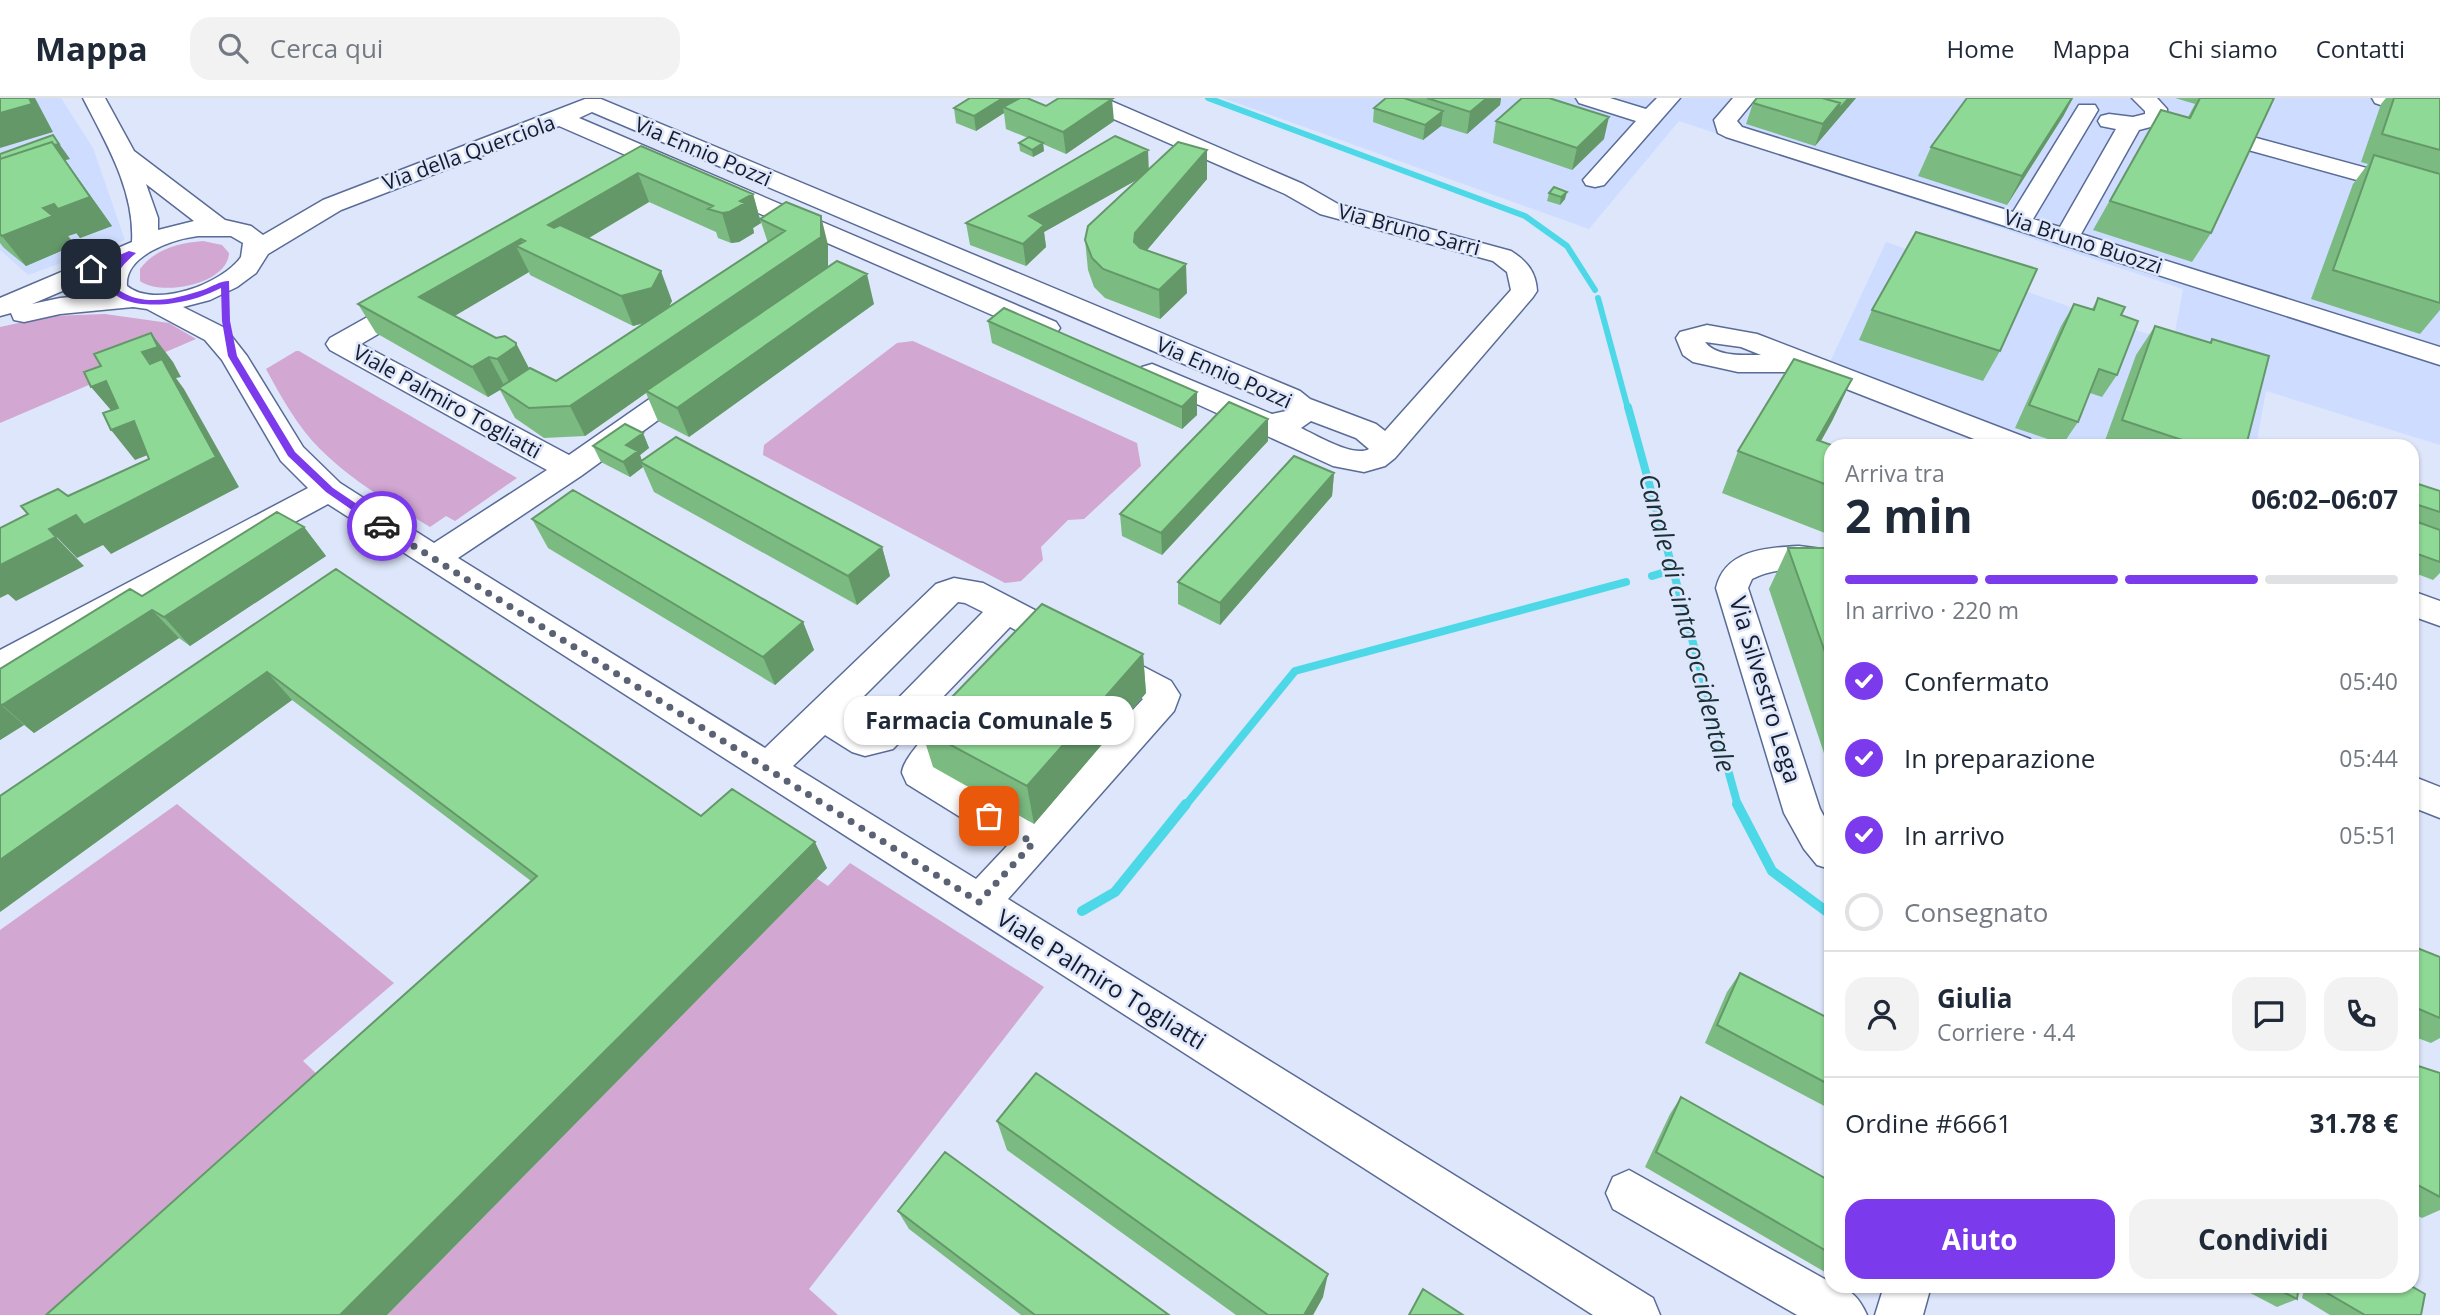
<!DOCTYPE html>
<html lang="it">
<head>
<meta charset="utf-8">
<style>
	:root { --surface:#fff; --page:#f2f2f3; --text:#1f2937; --muted:#747a83; --line:#e0e1e3; --accent:#7c3aed }
	body { margin:0; font-family:"Open Sans",sans-serif; background:var(--page); color:var(--text); height:100vh; display:flex; flex-direction:column; font-size:26px; white-space:nowrap }
	* { box-sizing:border-box; margin:0 }
	p { font-size:23px; color:var(--muted) }
	.icon { flex:none; width:38px; height:38px; fill:none; stroke:currentColor; stroke-width:2; stroke-linecap:round; stroke-linejoin:round }
	.map { position:relative; flex:1; overflow:hidden }
	.sheet { position:absolute; left:1824px; top:341px; width:595px; height:854px; display:flex; flex-direction:column; background:var(--surface); border-radius:21px; box-shadow:0 2px 5px #0004 }
	.sheet>* { flex:none }
	.pin { position:absolute; display:grid; place-items:center; width:60px; height:60px; color:#fff; margin:-30px; border-radius:14px; box-shadow:0 4px 10px #0006 }
	.courier { position:absolute; display:grid; place-items:center; width:70px; height:70px; margin:-35px; border:5px solid #7c3aed; border-radius:50%; background:#fff; color:#222; box-shadow:0 2px 9px #0007 }
	.bubble { position:absolute; height:49px; border-radius:21px; background:var(--surface); box-shadow:0 2px 5px #0004; font-size:23px; font-weight:700; line-height:49px; text-align:center }
	.headline em { font-style:normal; font-weight:700 }
	.headline div { display:flex; flex-direction:column-reverse }
	.headline { display:flex; align-items:center; justify-content:space-between; height:119px; padding:0 21px }
	h1 { font-size:46px; font-weight:700; line-height:52px }
	.bar { display:grid; grid-template-columns:repeat(4,1fr); gap:10px 7px; align-content:center; height:84px; padding:0 21px }
	.bar i { height:9px; border-radius:5px; background:var(--line) }
	.bar .selected { background:var(--accent) }
	.bar p { grid-column:span 4 }
	.line { display:flex; align-items:center; gap:18px; padding:0 21px; border-top:2px solid var(--line) }
	.line div { flex:1 }
	.round { display:grid; place-items:center; flex:none; width:74px; height:74px; border-radius:21px; background:var(--page) }
	ol { padding:0 21px; list-style:none }
	li { display:flex; align-items:center; gap:21px; height:77px }
	li p { margin-inline-start:auto }
	li .icon { padding:7px; border-radius:50%; background:var(--accent); color:#fff; stroke-width:4 }
	li:last-child { color:var(--muted) }
	li i { width:38px; height:38px; border:4px solid var(--line); border-radius:50% }
	.button { display:flex; gap:14px; margin-top:auto; padding:14px 21px }
	.button a { flex:1; height:80px; border-radius:21px; background:var(--accent); color:#fff; font-size:28px; font-weight:700; line-height:80px; text-align:center }
	.button a+a { background:var(--page); color:var(--text) }
	header { display:flex; align-items:center; gap:42px; box-sizing:border-box; height:98px; padding:0 35px; background:var(--surface); border-bottom:2px solid var(--line) }
	header strong { font-size:33px }
	nav { display:flex; gap:38px; margin-inline-start:auto; font-size:24px }
	.search { width:490px; height:63px; background:var(--page); display:flex; align-items:center; gap:18px; box-sizing:border-box; padding:0 24px; border-radius:21px; color:var(--muted); font-size:26px }
	.map>svg:first-child { display:block }
</style>
</head>
<body>
<header>
<strong>Mappa</strong>
<div class="search"><svg class="icon" aria-label="search" viewBox="0 0 24 24"><circle cx="10" cy="10" r="6"/><path d="M15 15l6 6"/></svg>Cerca qui</div>
<nav><a>Home</a><a>Mappa</a><a>Chi siamo</a><a>Contatti</a></nav>
</header>
<div class="map">
<svg width="2440" height="1217" viewBox="0 0 2440 1217">
	<rect width="100%" height="100%" fill="#dde6fa"/>
	<path fill="#ceddff" d="M0,0H61L93,50L125,142L28,177L0,152Z
		M1223,0H2410L2440,11V347L2266,293L2256,348H2018L1830,264L1886,144L2173,245L2183,191L1679,23L1589,131Z"/>
	<path fill="#d2a7d2" d="M203,143L222,147L229,155C228,186 162,199 140,183V171C155,151 179,145 203,143Z
		M105,216L169,225L196,241L0,325V229L51,218Z
		M913,243L1137,345L1141,368L1084,421L1068,422L1041,449L1043,462L1021,483L1005,485L763,357L764,347L897,245Z
		M296,253H299L517,380L455,423L446,418L430,429C392,406 352,383 320,351C298,329 281,299 266,271Z
		M177,706L394,885L303,963L342,1000L105,1217H0V832Z
		M850,765L1044,889L809,1191L838,1217H387L816,780L828,788Z"/>
	<g fill="none" stroke-linecap="round" stroke-linejoin="round">
		<path stroke="#4dd8e8" stroke-width="6" d="M1208,0L1525,118L1567,148L1595,192
			M1598,200L1628,311"/>
		<path stroke="#4dd8e8" stroke-width="8" d="M1628,309L1738,708
			M1652,478L1672,472
			M1185,708L1295,573L1626,484"/>
		<path stroke="#4dd8e8" stroke-width="10" d="M1737,706L1772,773L1830,816
			M1082,813L1115,794L1186,706"/>
		<g stroke="#596b97" stroke-width="3">
			<path id="minor" d="M83,0H105L134,53L225,122L251,128L263,137L323,102L585,1H601L1300,293L1310,301L1376,326L1385,333L1511,192L1507,174L1493,163L1320,116L1285,96L1077,5L1074,0H1104L1303,86L1338,106L1511,153C1527,163 1536,174 1537,193L1533,199L1395,360L1385,368L1364,374L1333,368L1142,281L1138,275L1142,269L1152,266L1272,316L1286,313L1280,307L592,14L579,20L1056,224L1060,230L1056,236L1046,238L1036,236L559,28L341,112L268,156L256,175L237,189L210,202L183,209L225,230L247,258L303,349L340,385L434,445L547,372L330,252L326,246L330,240L405,198L414,196L423,198L427,204L423,210L361,246L569,357L681,279L691,276L701,279L705,285L701,291L581,378L458,460L765,650L936,486L954,480L983,485L1171,583L1180,597L1174,613L1008,801L1653,1200L1660,1217H1593L328,406L12,577L0,581V552L308,390L281,363L222,262L205,242L147,211L133,209L60,216L24,224L14,222L11,215L0,218V200L132,144C135,93 106,45 83,0ZM146,86L194,123L158,132V120ZM198,138H231L243,145L241,159C222,186 155,211 127,188C124,157 174,141 198,138ZM102,176L101,189L106,196L60,200L32,206ZM1311,323L1356,340L1369,351C1354,360 1316,337 1301,330ZM958,504L965,505L983,514L870,629L847,615ZM1010,529L1143,601L1029,723L942,670L975,636L980,626L975,616C966,613 961,611 953,615C939,621 902,660 902,675L907,686L1007,748L976,781L793,668L825,637L852,654L865,658L893,651Z
				M1576,0H1610L1646,11L1657,0H1680L1604,87L1595,89L1586,87L1583,82L1636,23L1579,5Z
				M1733,0H1756L1737,23L1742,29L2013,114L2079,7H2095L2098,12L2033,121L2060,129L2116,31L2101,28L2098,23L2101,18L2109,16L2133,19L2145,16V13L2132,0H2157L2167,11V19L2158,27L2139,32L2081,136L2440,249V267L1726,39L1718,35L1714,22Z
				M2372,0H2404L2440,13V28L2375,5Z
				M2249,38L2440,90V105L2241,50L2237,45L2241,40Z
				M1707,227L1757,236L2030,341L2035,348H1992L1803,274H1738L1693,264L1683,257L1676,240L1680,234ZM1705,244L1741,249L1761,257C1743,257 1716,259 1705,244Z
				M1799,448L1830,452V474C1806,469 1775,469 1752,481L1748,490L1820,711L1830,729V771L1817,767L1804,751L1784,715L1716,490C1725,452 1765,450 1799,448Z
				M2412,493L2440,503V528L2412,518Z
				M2412,678L2440,689V720L2412,709Z
				M1629,1072L1830,1184V1188C1850,1188 1860,1201 1867,1217H1797L1613,1111L1606,1095L1613,1079Z
				M1884,1188H1931L1923,1217H1875Z"/>
		</g>
		<use href="#minor" fill="#fff" fill-rule="evenodd"/>
	</g>
	<path fill="#7bbb81" fill-rule="evenodd" d="M1386,0H1501L1500,7L1467,36L1441,28L1423,42L1373,24L1374,10Z
		M1757,0H1856L1815,48L1746,26L1753,5Z
		M2175,0H2274L2211,135L2192,164L2093,132L2161,12L2188,19L2195,6Z
		M2386,0H2440V212L2420,236L2311,201L2353,86L2368,66L2361,64L2381,6Z
		M1046,8L1114,23L1066,56L1043,46L1044,53L1033,59L1020,53L1019,45L1028,40L1006,31L1004,15L976,33L956,25L954,10Z
		M2064,17L2007,107L1918,78L1931,49Z
		M1496,23L1604,41L1572,72L1493,45Z
		M641,48L753,96L761,125L753,130L754,135L739,144L731,145L718,140L716,134L649,104L589,140L672,203L668,210L768,145L760,121L828,147V168L874,206L689,339L658,323L646,295L585,338L544,340L515,320L500,292L488,299L376,235L358,206ZM529,174L530,177L633,228L645,225L556,283L529,271L496,240L454,218Z
		M0,56L70,61L65,62L112,128L80,140L77,135L68,138L75,147L26,168L4,150L0,145Z
		M1149,71L1207,81L1147,152L1187,195L1160,221L1105,200L1094,189L1088,172L1085,142L1140,80L1044,134L1046,149L1026,168L970,147L966,125Z
		M1549,95L1565,101L1560,107L1547,103Z
		M2098,200L2121,217L2117,277L2102,299L2090,295L2078,324L2063,346L2015,330L2061,228L2074,206L2092,211Z
		M1872,212L2000,253L1983,283L1859,242Z
		M988,223L1197,294V317L1182,331L992,245Z
		M2155,228L2210,245L2212,241L2246,348H2103L2136,257Z
		M1852,281L1832,323L1821,343L1830,348V437L1722,395L1738,353Z
		M1268,321V343L1162,457L1122,438L1120,416Z
		M643,335L649,350L640,357L642,363L882,449L890,478L857,507L654,394L643,369L630,379L601,364L593,348Z
		M1334,375L1332,398L1220,527L1178,506V484Z
		M2412,384L2440,393V475L2433,482L2412,474Z
		M532,421L803,524L814,552L775,587L548,450Z
		M304,429L326,458L190,548L179,540L34,635L24,627L0,642V571L142,498Z
		M1788,450H1830V673L1769,491Z
		M336,471L701,718L827,770L387,1217H46L531,783L292,602L0,814Z
		M1143,556L1146,595L1034,726L933,669L921,631Z
		M2412,848L2440,859V940L2431,945L2412,938Z
		M1740,875L1830,921V1011L1705,945L1727,894Z
		M2412,966L2440,975V1112L2422,1120L2412,1115Z
		M1681,999L1830,1083V1177L1645,1069L1670,1016Z
		M997,1023L1323,1199L1313,1217H1236L1007,1052Z
		M898,1113L1169,1217H1021L909,1131Z
		M2237,1188H2299L2297,1201L2277,1209Z
		M2305,1188H2411L2421,1217H2330L2302,1200Z"/>
	<path fill="#649869" d="M29,0H35L53,34L0,50V15Z
		M1003,0H1028L1003,9L1004,15L976,33L974,18Z
		M1487,0H1501L1500,7L1467,36L1470,14Z
		M1849,0H1856L1815,48L1823,26L1840,5Z
		M2072,0H2073L2064,17L2007,107L2022,78Z
		M1112,1L1114,23L1066,56L1063,34Z
		M1443,13L1441,28L1423,42L1425,27Z
		M1609,19L1604,41L1572,72L1577,50Z
		M53,37L70,61L65,62L112,128L80,140L58,111L90,99L0,83Z
		M1043,45L1044,53L1033,59L1032,52Z
		M1148,52L1149,75L1044,134L1046,149L1026,168L1023,146L1029,118Z
		M1207,52V81L1137,164L1134,144L1135,135Z
		M638,75L649,104L560,157L548,127Z
		M1567,94L1565,101L1560,107L1561,99Z
		M753,96L761,125L753,130L754,135L739,144L731,145L722,115Z
		M54,106L77,135L68,138L75,147L26,168L2,138L43,110Z
		M821,118L828,147V169L646,293V295L585,338L570,308Z
		M521,141L526,153L516,148L529,174L436,229L419,199Z
		M1186,166L1187,195L1160,221L1159,192Z
		M661,173L672,203L663,219L633,228L621,198Z
		M867,176L874,206L689,339L677,310Z
		M151,235L173,264L181,279L176,280L184,291L239,389L111,456L103,447L77,460L49,431L76,417L216,359L165,284L142,254Z
		M516,245L531,274L513,291L497,261Z
		M489,259L505,289L488,299L472,269Z
		M1852,281L1832,323L1802,377L1817,342Z
		M106,283L130,312L116,318L91,289Z
		M1197,294V317L1182,331V309Z
		M1268,321V343L1162,457L1161,435Z
		M134,323L158,353L135,362L111,332Z
		M643,335L649,350L640,357L643,366L640,364L643,369L630,379L623,364L626,347Z
		M1334,375L1332,398L1220,527V505Z
		M304,429L326,458L190,548L164,519Z
		M56,439L84,468L16,503L8,496L0,500V467Z
		M882,449L890,478L857,507L848,478Z
		M152,512L179,540L34,635L2,607Z
		M803,524L814,552L775,587L763,559Z
		M1143,556L1146,595L1034,726L1027,688Z
		M267,574L292,602L0,814V762Z
		M0,606L24,627L0,642Z
		M815,744L827,770L387,1217H340Z
		M1328,1176L1323,1199L1313,1217H1304Z"/>
	<path fill="#8fd996" stroke="#649869" stroke-width="2" d="M0,0H29L32,6L0,15Z
		M970,0H1003L974,18L954,10Z
		M1020,0H1027L1046,8L1059,0L1112,1L1063,34L1003,9Z
		M1386,0H1404L1443,13L1425,27L1374,10Z
		M1427,0H1487L1470,14Z
		M1522,0H1549L1609,19L1577,50L1496,23Z
		M1757,0H1822L1840,5L1823,26L1753,5Z
		M1822,0H1849L1838,12L1840,5Z
		M1967,0H2072L2022,78L1931,49Z
		M2200,0H2274L2211,135L2110,103L2161,12L2190,20Z
		M2394,0H2440V52L2382,36Z
		M53,37L59,46L54,47L52,44L0,61V56Z
		M1115,38L1148,52L1029,118L1044,127L1023,146L966,125Z
		M1029,39L1043,45L1032,52L1019,45Z
		M52,44L90,99L58,111L54,106L43,110L53,118L2,138L0,136V61Z
		M1178,44L1207,52L1135,135L1134,144L1140,150L1186,166L1159,192L1103,171L1092,160L1085,142L1088,128Z
		M641,48L753,96L740,103L745,105L729,114L722,115L708,111L713,108L638,75L548,127L554,130L560,127L661,173L652,190L621,198L516,148L525,143L521,141L419,199L496,240L505,238L516,245V248L497,261L489,259L472,269L358,206Z
		M2374,57L2440,76V205L2333,172Z
		M1554,89L1567,94L1561,99L1549,95Z
		M786,104L821,118V139L570,308L529,310L499,290L530,270L556,283L785,133L760,121Z
		M1916,134L2037,171L2000,253L1872,212Z
		M837,163L867,176L677,310L646,293Z
		M2098,200L2125,209L2121,217L2138,223L2117,277L2099,271L2078,324L2029,307L2074,206L2094,212Z
		M1004,210L1197,294L1182,309L988,223Z
		M2155,228L2211,245L2212,241L2269,258L2246,348H2200L2122,322Z
		M151,235L158,249L142,254L150,266L162,261L216,359L84,427L76,417L49,431L56,439L0,467V430L28,416L21,408L58,391L68,398L149,361L134,323L111,332L103,315L118,310L106,283L91,289L84,274L101,268L94,256Z
		M1794,261L1852,281L1817,342L1834,348H1830V388L1738,353Z
		M1229,304L1268,321L1161,435L1120,416Z
		M625,326L643,335L626,347L638,353L623,364L593,348Z
		M676,339L882,449L848,478L640,364Z
		M1294,358L1334,375L1220,505L1178,484Z
		M2412,384L2440,393V414L2412,405Z
		M573,392L803,524L763,559L532,421Z
		M277,414L304,429L164,519L152,512L2,607L0,606V571L130,491L142,498Z
		M2412,422L2440,432V464L2412,454Z
		M1788,450H1830V568Z
		M336,471L701,718L732,691L815,744L340,1217H46L537,778L267,574L0,762V698Z
		M1042,506L1143,556L1027,688L921,631Z
		M2412,848L2440,859V920L2412,908Z
		M1740,875L1830,921V987L1717,927Z
		M2412,966L2440,975V1099L2412,1084Z
		M1036,975L1328,1176L1304,1217H1268L997,1023Z
		M1681,999L1830,1083V1155L1656,1054Z
		M945,1054L1169,1217H1035L898,1113Z
		M2272,1188H2299L2297,1201Z
		M2323,1188H2411L2425,1196L2421,1217H2365L2322,1192Z
		M1423,1191L1463,1217H1409Z"/>
	<path fill="#7c3aed" d="M129,153L136,155C127,163 104,183 122,194C146,209 179,200 203,192C212,189 219,183 229,183L230,223L237,258L295,354L333,390L385,425V430H378L326,394L288,358L228,258L222,223L221,190C207,197 190,203 174,205C145,210 89,205 116,164L94,173L87,171Z"/>
	<g fill="none" stroke-linecap="round" stroke-linejoin="round">
		<path stroke="#5a6274" stroke-width="7" stroke-dasharray="0 12.6" d="M382,428L979,804L1033,745L989,718"/>
	</g>
	<g text-anchor="middle" stroke-width="5" stroke-linejoin="round" paint-order="stroke">
		<g font-size="21" fill="#141b2c" stroke="#dde6fa">
			<text transform="translate(703 54) rotate(23)" y="7">Via Ennio Pozzi</text>
			<text transform="translate(469 55) rotate(-20)" y="7">Via della Querciola</text>
			<text transform="translate(1409 132) rotate(15)" y="7">Via Bruno Sarri</text>
			<text transform="translate(2083 144) rotate(18)" y="7">Via Bruno Buozzi</text>
			<text transform="translate(1224 275) rotate(24)" y="7">Via Ennio Pozzi</text>
			<text transform="translate(447 304) rotate(29)" y="7">Viale Palmiro Togliatti</text>
		</g>
		<g font-size="24" fill="#141b2c" stroke="#dde6fa">
			<text transform="translate(1765 592) rotate(73)" y="8">Via Silvestro Lega</text>
			<text transform="translate(1101 882) rotate(32)" y="8">Viale Palmiro Togliatti</text>
		</g>
		<g font-size="26" font-style="italic" fill="#193034" stroke="#dde6fa">
			<text transform="translate(1687 525) rotate(75)" y="9">Canale di cinta occidentale</text>
		</g>
	</g>
</svg>
<div class="pin" style="left:989px;top:718px;background:#ea580c"><svg class="icon" aria-label="bag" viewBox="0 0 24 24"><path d="M5 8h14l-1 12H6zM9 8a3 3 0 0 1 6 0"/></svg></div>
<div class="pin" style="left:91px;top:171px;background:#1f2937"><svg class="icon" aria-label="home" viewBox="0 0 24 24"><path d="M3 11l9-7 9 7M6 9v11h12V9"/></svg></div>
<div class="courier" style="left:382px;top:428px"><svg class="icon" aria-label="car" viewBox="0 0 24 24"><path d="M5 17H2v-5l4-1 3-4h7l3 4 3 1v5h-3M9 17h6M6 11h13"/><circle cx="7" cy="17" r="2"/><circle cx="17" cy="17" r="2"/></svg></div>
<div class="bubble" style="left:844px;top:598px;width:290px">Farmacia Comunale 5</div>
<section class="sheet">
<div class="headline"><div><h1>2 min</h1><p>Arriva tra</p></div><em>06:02–06:07</em></div>
<div class="bar"><i class="selected"></i><i class="selected"></i><i class="selected"></i><i></i><p>In arrivo · 220 m</p></div>
<ol>
<li><svg class="icon" aria-label="check" viewBox="0 0 24 24"><path d="M5 12l5 5 9-10"/></svg>Confermato<p>05:40</p></li>
<li><svg class="icon" aria-label="check" viewBox="0 0 24 24"><path d="M5 12l5 5 9-10"/></svg>In preparazione<p>05:44</p></li>
<li><svg class="icon" aria-label="check" viewBox="0 0 24 24"><path d="M5 12l5 5 9-10"/></svg>In arrivo<p>05:51</p></li>
<li><i></i>Consegnato</li>
</ol>
<div class="line" style="height:126px"><a class="round"><svg class="icon" aria-label="person" viewBox="0 0 24 24"><circle cx="12" cy="8" r="4"/><path d="M4 21q1-7 8-7t8 7"/></svg></a><div><b>Giulia</b><p>Corriere · 4.4</p></div><a class="round"><svg class="icon" aria-label="chat" viewBox="0 0 24 24"><path d="M4 5h16v11H9l-5 4z"/></svg></a><a class="round"><svg class="icon" aria-label="phone" viewBox="0 0 24 24"><path d="M5 4h4l2 5-3 2q2 4 5 5l2-3 5 2v4C11 20 4 13 5 4z"/></svg></a></div>
<div class="line" style="height:91px"><div>Ordine #6661</div><b>31.78 €</b></div>
<div class="button"><a>Aiuto</a><a>Condividi</a></div>
</section>
</div>
</body>
</html>
